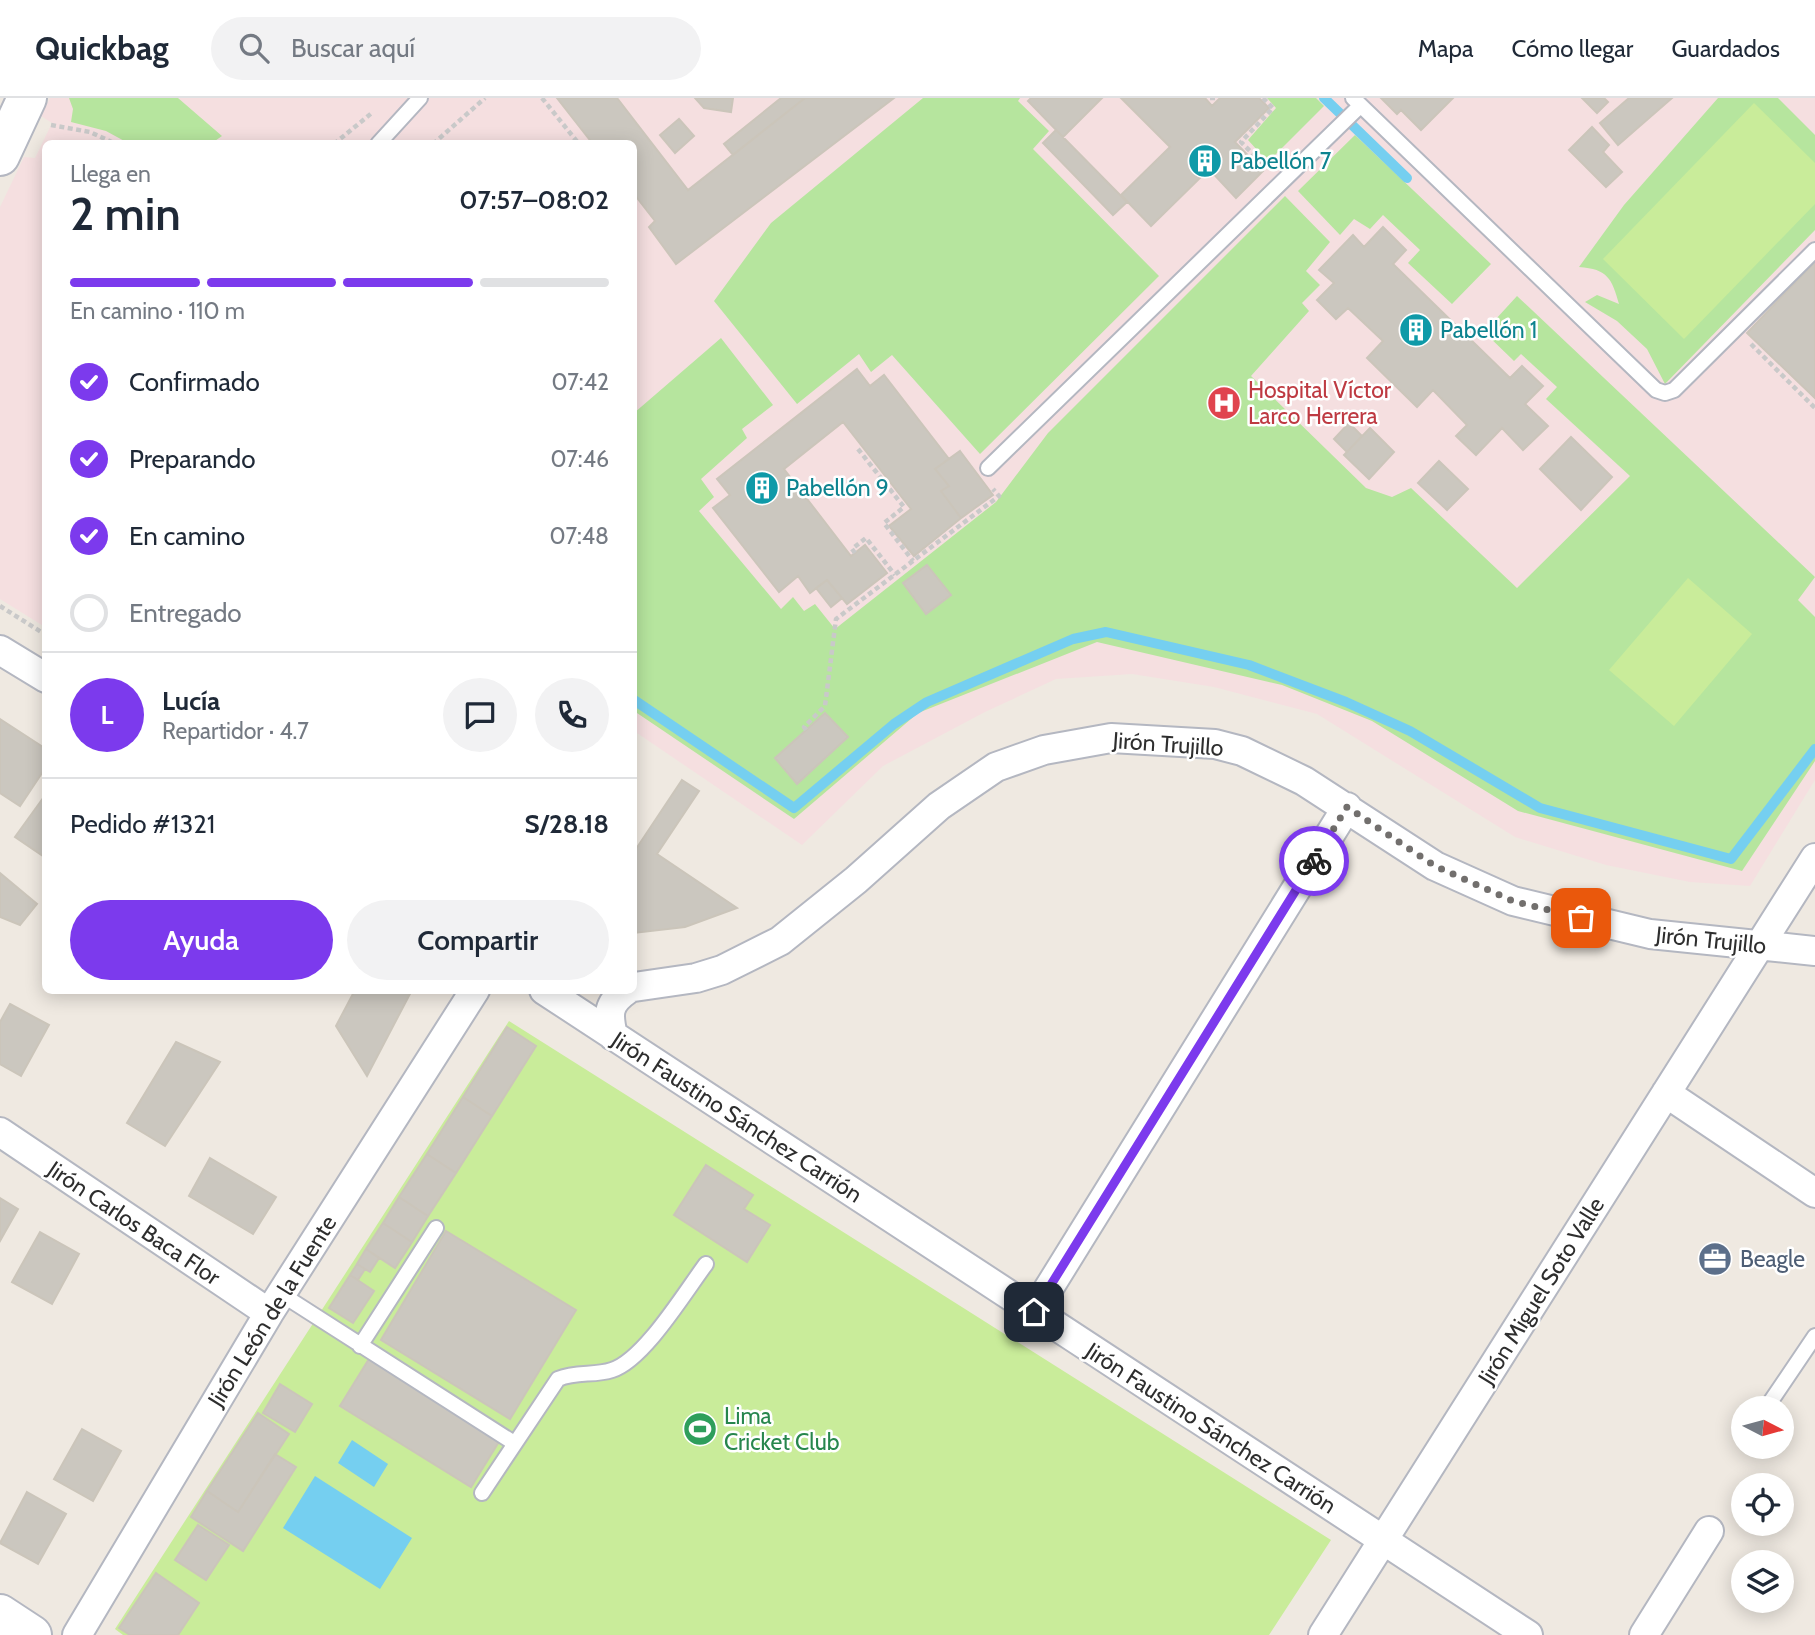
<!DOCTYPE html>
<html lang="es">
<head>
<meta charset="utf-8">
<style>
	:root { --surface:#fff; --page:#f2f2f3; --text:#1f2937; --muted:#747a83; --line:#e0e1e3; --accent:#7c3aed }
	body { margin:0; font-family:Cabin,sans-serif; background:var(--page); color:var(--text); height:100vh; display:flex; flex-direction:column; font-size:26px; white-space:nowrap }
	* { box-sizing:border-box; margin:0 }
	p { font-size:23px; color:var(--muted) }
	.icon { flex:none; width:38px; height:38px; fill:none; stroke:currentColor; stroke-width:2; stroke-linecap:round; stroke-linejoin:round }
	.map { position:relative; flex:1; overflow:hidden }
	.panel { position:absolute; left:42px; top:42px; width:595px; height:854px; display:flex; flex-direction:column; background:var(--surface); border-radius:10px; box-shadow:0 4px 18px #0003 }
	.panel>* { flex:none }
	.needle { width:46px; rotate:96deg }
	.buttons { position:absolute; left:1731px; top:1298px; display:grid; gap:14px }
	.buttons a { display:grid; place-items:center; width:63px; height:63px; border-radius:50%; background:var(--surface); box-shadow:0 4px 18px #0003; font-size:35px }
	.pin { position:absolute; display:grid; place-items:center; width:60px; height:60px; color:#fff; margin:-30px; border-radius:14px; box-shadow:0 4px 10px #0006 }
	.courier { position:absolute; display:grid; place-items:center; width:70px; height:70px; margin:-35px; border:5px solid #7c3aed; border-radius:50%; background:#fff; color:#222; box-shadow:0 2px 9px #0007 }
	.head em { font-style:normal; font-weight:600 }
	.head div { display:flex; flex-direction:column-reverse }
	.head { display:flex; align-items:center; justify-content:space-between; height:119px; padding:0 28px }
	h1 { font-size:46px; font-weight:600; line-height:52px }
	.bar { display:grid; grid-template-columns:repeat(4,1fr); gap:10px 7px; align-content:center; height:84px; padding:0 28px }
	.bar i { height:9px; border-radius:5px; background:var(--line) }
	.bar .on { background:var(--accent) }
	.bar p { grid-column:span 4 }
	.line { display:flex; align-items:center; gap:18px; padding:0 28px; border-top:2px solid var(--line) }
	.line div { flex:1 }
	.round { display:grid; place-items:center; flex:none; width:74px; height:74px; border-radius:37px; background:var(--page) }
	ol { padding:0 28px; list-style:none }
	li { display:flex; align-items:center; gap:21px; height:77px }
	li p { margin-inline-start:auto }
	li .icon { padding:7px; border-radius:50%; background:var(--accent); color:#fff; stroke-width:4 }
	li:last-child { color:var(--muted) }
	li i { width:38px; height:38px; border:4px solid var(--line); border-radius:50% }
	.cta { display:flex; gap:14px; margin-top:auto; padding:14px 28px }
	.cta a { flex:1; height:80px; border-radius:42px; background:var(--accent); color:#fff; font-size:28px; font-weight:600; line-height:80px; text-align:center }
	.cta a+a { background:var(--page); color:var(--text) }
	header { display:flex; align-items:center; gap:42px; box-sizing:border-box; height:98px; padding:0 35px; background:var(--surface); border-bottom:2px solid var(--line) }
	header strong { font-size:33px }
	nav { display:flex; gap:38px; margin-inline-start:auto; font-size:24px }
	.search { width:490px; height:63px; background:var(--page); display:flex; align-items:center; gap:18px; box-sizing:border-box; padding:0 24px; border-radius:38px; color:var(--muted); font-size:26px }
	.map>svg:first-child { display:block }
</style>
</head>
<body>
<header>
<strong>Quickbag</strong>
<div class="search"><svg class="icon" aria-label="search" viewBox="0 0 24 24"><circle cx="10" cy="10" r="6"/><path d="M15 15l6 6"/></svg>Buscar aquí</div>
<nav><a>Mapa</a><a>Cómo llegar</a><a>Guardados</a></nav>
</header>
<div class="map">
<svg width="1815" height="1537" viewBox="0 0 1815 1537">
	<rect width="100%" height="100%" fill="#efe9e1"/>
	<path fill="#f5dfe0" d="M50,0H1815V682L1750,788L1690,784L1606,767L1515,739L1317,616L1214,589L1132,576L1056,581L985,614L883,668L802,747L634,633V46H46L45,529L0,501V109L24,59L35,60L52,25L41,18Z"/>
	<path fill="#b6e59e" d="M69,0H178L222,38L212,45H128L106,33L71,24L73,11Z
		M923,0H1020L1018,3L1049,33L1033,51L1159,178L980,356L892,257L871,274L859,256L797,306L714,203L771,125Z
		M1267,0H1316L1324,8L1268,64L1248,42L1276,10Z
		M1718,0H1778L1815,37V132L1665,286L1647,251L1617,223L1585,204L1597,197L1619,206C1612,181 1608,171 1579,169L1624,107Z
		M1355,37L1491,166L1452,206L1408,165L1420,152L1383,117L1370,131L1354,121L1340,137L1298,93Z
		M1285,98L1330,144L1306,173L1320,187L1302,205L1309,213L1251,278L1366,390L1392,399L1411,390L1517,490L1630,378L1546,301L1557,289L1521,256L1514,263L1484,234L1517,198L1815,479L1798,502L1815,519V663L1742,773L1518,713L1372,623L1282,587L1097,544L918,615L794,721L634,613V315L721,240L773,307L742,331L747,340L701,381L714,399L699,413L781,511L793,499L804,513L815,506L835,531L996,404L1048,335Z"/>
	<path fill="#c9ec9a" d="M1754,5L1815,65V106L1684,241L1603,161Z
		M1688,480L1752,536L1674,628L1609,572Z
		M509,923L1331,1442L1269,1537H123L115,1531Z"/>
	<path fill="#75cff0" d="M352,1342L388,1366L374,1389L338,1365Z
		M315,1378L412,1440L380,1491L283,1430Z"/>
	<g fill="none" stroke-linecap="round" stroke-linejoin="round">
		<path stroke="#75cff0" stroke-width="10" d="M1324,0L1407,80
			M634,602L794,710L894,626L927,604L1073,541L1106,534L1249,567L1346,604L1410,633L1540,710L1731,761L1815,651"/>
	</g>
	<path fill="#cbc7bf" stroke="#cbc5ba" stroke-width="2" d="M557,0H617L688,92L805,0H894L676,166L649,129L655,123L634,96V46H593Z
		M695,0H733L731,14L704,10Z
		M781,0H805L733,57L724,46Z
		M1031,0H1102L1063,39L1028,3Z
		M1121,0H1205L1212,8L1220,0H1259L1269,10L1235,44L1263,73L1236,100L1209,71L1151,128L1121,97L1170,49Z
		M1381,0H1453L1421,32L1401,12L1397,16Z
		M1582,0H1604L1608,4L1597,15Z
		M1629,0H1672L1618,47L1600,25Z
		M679,21L694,38L675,55L660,37Z
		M1592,29L1609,47L1603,54L1622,74L1606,89L1569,52Z
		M1056,32L1127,104L1113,117L1043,45Z
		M1383,129L1406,152L1393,166L1510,280L1522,268L1543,288L1525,306L1548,328L1523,352L1502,330L1476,357L1456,338L1467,327L1433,292L1417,309L1367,260L1383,243L1348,210L1336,221L1317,202L1334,185L1319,172L1353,137L1364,149Z
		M1815,164V300L1747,235Z
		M857,271L870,288L884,277L949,361L935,371L949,388L941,393L961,420L914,458L889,428L911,411L843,324L784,371L851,458L865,447L887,475L847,506L827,482L810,495L798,478L779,494L713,410L730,397L717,381Z
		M1349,325L1362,338L1347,354L1334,341Z
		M1370,330L1394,354L1369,381L1344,357Z
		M1571,339L1612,379L1581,412L1540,371Z
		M960,353L993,397L961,420L941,393L949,388L935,371Z
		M1439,363L1468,391L1447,412L1418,385Z
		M927,467L951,497L926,516L903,485Z
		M827,482L842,500L831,509L816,490Z
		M825,615L848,639L797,686L775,660Z
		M0,621L46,651V669L20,708L0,695Z
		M682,682L699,693L657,756L737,810L685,829L634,835V754Z
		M46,696V760L15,739Z
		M0,775L37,806L20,827L0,819Z
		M355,892H412L367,978L336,928Z
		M10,906L49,927L21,978L0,966V924Z
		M507,929L536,948L492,1018L463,999Z
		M176,944L220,964L165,1048L127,1025Z
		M463,999L492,1018L456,1075L427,1056Z
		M427,1056L456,1075L428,1118L399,1099Z
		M210,1060L276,1099L253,1136L189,1098Z
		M706,1067L753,1097L744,1111L770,1127L747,1164L674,1117Z
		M399,1099L428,1118L412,1144L383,1125Z
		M0,1100L18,1111L0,1143Z
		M383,1125L412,1144L395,1170L366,1151Z
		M446,1133L576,1212L510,1321L381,1242Z
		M40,1134L79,1156L52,1206L12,1184Z
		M366,1151L379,1160L370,1174L357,1166Z
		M357,1166L365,1171L358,1182L350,1177Z
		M350,1177L374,1193L353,1225L329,1210Z
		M369,1261L500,1342L471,1389L340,1308Z
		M280,1286L312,1306L295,1334L263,1315Z
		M258,1315L289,1336L238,1414L207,1393Z
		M82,1331L121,1353L93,1403L54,1381Z
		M275,1356L296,1369L243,1453L191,1419L207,1393L238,1414Z
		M27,1394L66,1416L38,1466L0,1445Z
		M198,1427L229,1447L206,1482L175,1462Z
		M156,1475L199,1505L178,1537H130L119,1530Z"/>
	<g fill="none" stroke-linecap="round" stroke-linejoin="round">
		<g stroke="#b4b7c1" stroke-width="18">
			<path id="service" d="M1353,0L1656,292L1665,295L1674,292L1815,152
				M378,46L420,0
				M988,370L1360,8
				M281,1196L514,1345
				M360,1248L436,1130
				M1769,1306L1815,1238
				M482,1395L558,1281C576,1273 594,1278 612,1272C644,1262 685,1194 706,1166"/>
		</g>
		<g stroke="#b4b7c1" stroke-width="32">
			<path id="minor" d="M0,552L46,580
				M634,889L696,880L722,872L780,843L856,782L939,708L996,669L1044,652L1111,640L1215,646L1242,653L1304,683L1435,768L1513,803L1650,836L1815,853
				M544,892L1528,1537
				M613,938C608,916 607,906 627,892
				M1666,995L1815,1095
				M0,1034L269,1215
				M1034,1214L1347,709
				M77,1537L269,1215L475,892
				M1323,1537L1815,760
				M1644,1537L1709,1433"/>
		</g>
		<g stroke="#b4b7c1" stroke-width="42">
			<path id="secondary" d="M0,58L27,0
				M0,1516L32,1537"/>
		</g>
		<path stroke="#c9c9c9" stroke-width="4.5" stroke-dasharray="5 3.5" stroke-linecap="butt" d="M542,0L579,46
			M1210,0H1215
			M1263,0L1273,10L1241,44L1266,69
			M51,27L90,34L116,46
			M217,46H223
			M334,46L373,14
			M433,46L485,0
			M1751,246L1815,310
			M858,351L904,409L884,425L913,463
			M855,455L852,451L866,440L895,477
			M0,508L46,537
			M806,632L804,629L825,608L836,521L999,398L993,391"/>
		<use href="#service" stroke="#fff" stroke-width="14"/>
		<use href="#minor" stroke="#fff" stroke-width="28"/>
		<use href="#secondary" stroke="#fff" stroke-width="38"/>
	</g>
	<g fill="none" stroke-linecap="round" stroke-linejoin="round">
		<path stroke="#726f6d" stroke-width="7" stroke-dasharray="0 12.6" d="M1314,763L1347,709L1435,768L1513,803L1581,820"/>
		<path stroke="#7c3aed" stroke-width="9" d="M1034,1214L1314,763"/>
	</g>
	<defs>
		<g id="building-disc" transform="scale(1.75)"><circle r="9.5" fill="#0f9aa8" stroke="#fff"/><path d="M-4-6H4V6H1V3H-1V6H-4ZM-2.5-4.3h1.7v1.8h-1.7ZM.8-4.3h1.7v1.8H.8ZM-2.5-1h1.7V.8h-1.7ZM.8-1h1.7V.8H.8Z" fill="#fff"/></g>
		<g id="hospital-disc" transform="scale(1.75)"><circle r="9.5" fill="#e0444e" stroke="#fff"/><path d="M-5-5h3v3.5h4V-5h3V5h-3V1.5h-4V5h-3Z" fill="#fff"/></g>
		<g id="office-disc" transform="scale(1.75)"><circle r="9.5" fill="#5c6f8a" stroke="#fff"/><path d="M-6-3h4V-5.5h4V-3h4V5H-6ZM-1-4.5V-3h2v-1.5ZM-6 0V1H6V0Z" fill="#fff"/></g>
		<g id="stadium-disc" transform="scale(1.75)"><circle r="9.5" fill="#2e9e5b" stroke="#fff"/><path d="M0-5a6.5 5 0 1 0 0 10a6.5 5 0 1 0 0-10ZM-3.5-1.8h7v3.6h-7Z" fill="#fff"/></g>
	</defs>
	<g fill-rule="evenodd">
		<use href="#building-disc" x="1205" y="63"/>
		<use href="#building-disc" x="1416" y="232"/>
		<use href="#hospital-disc" x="1224" y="305"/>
		<use href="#building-disc" x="762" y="390"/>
		<use href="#office-disc" x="1715" y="1161"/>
		<use href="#stadium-disc" x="700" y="1331"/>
	</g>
	<g text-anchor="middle" stroke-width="5" stroke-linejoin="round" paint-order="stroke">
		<g font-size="23" fill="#0d838f" stroke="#fff" text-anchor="start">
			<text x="1230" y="71">Pabellón 7</text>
			<text x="1440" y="240">Pabellón 1</text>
			<text x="786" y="398">Pabellón 9</text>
		</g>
		<g font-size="23" fill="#be3a42" stroke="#fff" text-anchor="start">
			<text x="1248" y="300">Hospital Víctor<tspan x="1248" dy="26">Larco Herrera</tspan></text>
		</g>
		<g font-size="23" fill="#2e2e2e" stroke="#fff">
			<text transform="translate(1168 646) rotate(4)" y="8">Jirón Trujillo</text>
			<text transform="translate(1711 842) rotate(6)" y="8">Jirón Trujillo</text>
			<text transform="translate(737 1019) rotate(33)" y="8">Jirón Faustino Sánchez Carrión</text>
			<text transform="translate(134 1125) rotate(34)" y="8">Jirón Carlos Baca Flor</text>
			<text transform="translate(1541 1193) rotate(-58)" y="8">Jirón Miguel Soto Valle</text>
			<text transform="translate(272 1213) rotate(-58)" y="8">Jirón León de la Fuente</text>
			<text transform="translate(1211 1330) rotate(33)" y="8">Jirón Faustino Sánchez Carrión</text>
		</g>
		<g font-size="23" fill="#4e5e75" stroke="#fff" text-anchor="start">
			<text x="1740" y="1169">Beagle</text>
		</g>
		<g font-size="23" fill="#27864d" stroke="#fff" text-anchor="start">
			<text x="724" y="1326">Lima<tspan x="724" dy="26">Cricket Club</tspan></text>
		</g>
	</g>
</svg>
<div class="buttons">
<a><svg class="needle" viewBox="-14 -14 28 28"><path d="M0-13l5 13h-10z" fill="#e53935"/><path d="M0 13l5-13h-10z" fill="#747a83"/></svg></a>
<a><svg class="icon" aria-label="locate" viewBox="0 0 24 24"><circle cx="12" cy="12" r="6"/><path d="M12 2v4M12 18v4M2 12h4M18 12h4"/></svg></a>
<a><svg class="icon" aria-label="layers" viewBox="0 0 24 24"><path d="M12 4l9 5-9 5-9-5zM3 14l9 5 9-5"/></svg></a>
</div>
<div class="pin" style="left:1581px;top:820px;background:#ea580c"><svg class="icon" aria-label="bag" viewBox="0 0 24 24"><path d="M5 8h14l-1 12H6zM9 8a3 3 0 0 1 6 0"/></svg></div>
<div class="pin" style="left:1034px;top:1214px;background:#1f2937"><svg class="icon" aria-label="home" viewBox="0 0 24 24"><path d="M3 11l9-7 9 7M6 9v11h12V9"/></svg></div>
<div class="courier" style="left:1314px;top:763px"><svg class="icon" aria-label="bike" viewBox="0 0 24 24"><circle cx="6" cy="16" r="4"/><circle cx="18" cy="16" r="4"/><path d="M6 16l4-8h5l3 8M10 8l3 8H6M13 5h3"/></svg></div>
<section class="panel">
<div class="head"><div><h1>2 min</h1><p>Llega en</p></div><em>07:57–08:02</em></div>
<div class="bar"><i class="on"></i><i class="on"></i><i class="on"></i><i></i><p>En camino · 110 m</p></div>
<ol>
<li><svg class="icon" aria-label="check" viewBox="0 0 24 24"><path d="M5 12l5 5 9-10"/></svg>Confirmado<p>07:42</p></li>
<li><svg class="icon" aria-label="check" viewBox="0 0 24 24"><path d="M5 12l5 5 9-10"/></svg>Preparando<p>07:46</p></li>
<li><svg class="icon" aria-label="check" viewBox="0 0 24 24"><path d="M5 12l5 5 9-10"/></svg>En camino<p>07:48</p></li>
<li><i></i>Entregado</li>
</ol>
<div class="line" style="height:126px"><b class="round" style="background:var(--accent);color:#fff">L</b><div><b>Lucía</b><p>Repartidor · 4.7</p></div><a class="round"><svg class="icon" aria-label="chat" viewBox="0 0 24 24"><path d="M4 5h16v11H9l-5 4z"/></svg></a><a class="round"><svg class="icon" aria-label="phone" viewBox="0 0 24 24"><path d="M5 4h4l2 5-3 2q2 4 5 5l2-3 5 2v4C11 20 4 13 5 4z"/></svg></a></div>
<div class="line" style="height:91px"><div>Pedido #1321</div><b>S/28.18</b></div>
<div class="cta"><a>Ayuda</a><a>Compartir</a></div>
</section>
</div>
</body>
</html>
